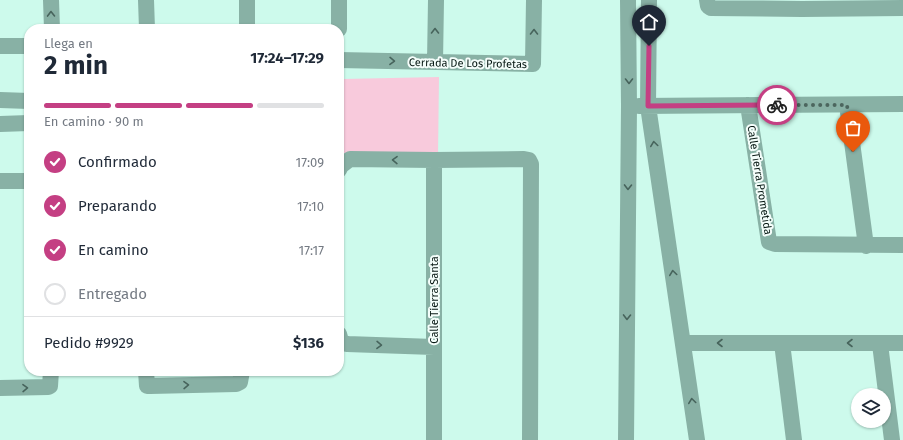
<!DOCTYPE html>
<html lang="es">
<head>
<meta charset="utf-8">
<style>
	:root { --surface:#fff; --page:#f6f6f7; --text:#1f2937; --muted:#747a83; --line:#e0e1e3; --accent:#c43f83 }
	body { margin:0; font-family:"Fira Sans",sans-serif; background:var(--page); color:var(--text); height:100vh; display:flex; flex-direction:column; font-size:15px; white-space:nowrap }
	* { box-sizing:border-box; margin:0 }
	p { font-size:13px; color:var(--muted) }
	.icon { flex:none; width:22px; height:22px; fill:none; stroke:currentColor; stroke-width:2; stroke-linecap:round; stroke-linejoin:round }
	.map { position:relative; flex:1; overflow:hidden }
	.panel { position:absolute; left:24px; top:24px; width:320px; height:352px; display:flex; flex-direction:column; background:var(--surface); border-radius:16px; box-shadow:0 1px 3px #0004 }
	.panel>* { flex:none }
	.buttons { position:absolute; left:851px; top:388px; display:grid; gap:8px }
	.buttons a { display:grid; place-items:center; width:40px; height:40px; border-radius:50%; background:var(--surface); box-shadow:0 1px 3px #0004; font-size:20px }
	.pin { position:absolute; display:grid; place-items:center; width:34px; height:34px; color:#fff; margin:-41px -17px; border-radius:50% 50% 50% 0; rotate:-45deg; box-shadow:0 0 4px #0007 }
	.pin .icon { rotate:45deg }
	.courier { position:absolute; display:grid; place-items:center; width:40px; height:40px; margin:-20px; border:3px solid #c43f83; border-radius:50%; background:#fff; color:#222; box-shadow:0 1px 5px #0007 }
	.head em { font-style:normal; font-weight:700 }
	.head div { display:flex; flex-direction:column-reverse }
	.head { display:flex; align-items:center; justify-content:space-between; height:68px; padding:0 20px }
	h1 { font-size:26px; font-weight:700; line-height:30px }
	.bar { display:grid; grid-template-columns:repeat(4,1fr); gap:6px 4px; align-content:center; height:48px; padding:0 20px }
	.bar i { height:5px; border-radius:3px; background:var(--line) }
	.bar .current { background:var(--accent) }
	.bar p { grid-column:span 4 }
	.line { display:flex; align-items:center; gap:10px; padding:0 20px; border-top:1px solid var(--line) }
	.line div { flex:1 }
	ol { padding:0 20px; list-style:none }
	li { display:flex; align-items:center; gap:12px; height:44px }
	li p { margin-inline-start:auto }
	li .icon { padding:4px; border-radius:50%; background:var(--accent); color:#fff; stroke-width:4 }
	li:last-child { color:var(--muted) }
	li i { width:22px; height:22px; border:2px solid var(--line); border-radius:50% }
	.map>svg:first-child { display:block }
</style>
</head>
<body>
<div class="map">
<svg width="903" height="440" viewBox="0 0 903 440">
	<rect width="100%" height="100%" fill="#cdfaec"/>
	<path fill="#f8cadc" d="M439,77L438,155H348L339,150V82L343,79Z"/>
	<g fill="none" stroke-linecap="round" stroke-linejoin="round">
		<path stroke="#88b1a5" stroke-width="16" d="M51,0L52,29
			M146,0L147,29
			M339,0V29
			M649,0L648,106L697,440
			M707,0L708,6L711,8L802,9L903,8
			M247,29V0
			M0,46H29
			M339,60L533,64L534,0
			M435,62L436,0
			M0,100L29,101
			M748,105L769,242L775,244L903,245
			M847,105L866,246
			M639,106L903,104
			M0,124L29,123
			M339,170L341,166L350,159L434,160L524,159L529,160L531,164L530,440
			M0,181H29
			M339,334L341,341L347,344L434,347
			M683,343H903
			M782,343L794,440
			M880,344L892,440
			M146,371L147,386H150L236,384L240,382L242,371
			M0,388L48,387L50,386L51,371
			M434,440V160
			M626,440L629,106L628,0"/>
	</g>
	<defs><path id="oneway-chevron" d="M-2-3.5L2.5 0L-2 3.5" fill="none" stroke-width="1.6" stroke-linecap="round" stroke-linejoin="round"/></defs>
	<g stroke="#47645c">
		<use href="#oneway-chevron" transform="translate(51 14) rotate(-91)"/>
		<use href="#oneway-chevron" transform="translate(435 31) rotate(-90)"/>
		<use href="#oneway-chevron" transform="translate(534 32) rotate(-90)"/>
		<use href="#oneway-chevron" transform="translate(392 61) rotate(1)"/>
		<use href="#oneway-chevron" transform="translate(629 81) rotate(90)"/>
		<use href="#oneway-chevron" transform="translate(654 144) rotate(-98)"/>
		<use href="#oneway-chevron" transform="translate(395 160) rotate(-179)"/>
		<use href="#oneway-chevron" transform="translate(628 187) rotate(91)"/>
		<use href="#oneway-chevron" transform="translate(673 273) rotate(-98)"/>
		<use href="#oneway-chevron" transform="translate(627 317) rotate(91)"/>
		<use href="#oneway-chevron" transform="translate(720 343) rotate(-180)"/>
		<use href="#oneway-chevron" transform="translate(850 343) rotate(-180)"/>
		<use href="#oneway-chevron" transform="translate(379 345) rotate(1)"/>
		<use href="#oneway-chevron" transform="translate(186 385) rotate(-1)"/>
		<use href="#oneway-chevron" transform="translate(25 388) rotate(-1)"/>
		<use href="#oneway-chevron" transform="translate(692 401) rotate(-98)"/>
	</g>
	<g fill="none" stroke-linecap="round" stroke-linejoin="round">
		<path stroke="#4c665e" stroke-width="4" stroke-dasharray="0 7.2" d="M777,105H847L853,152"/>
		<path stroke="#c43f83" stroke-width="5" d="M649,46L648,106L777,105"/>
	</g>
	<g text-anchor="middle" stroke-width="4" stroke-linejoin="round" paint-order="stroke">
		<g font-size="11" fill="#061712" stroke="#f5fefb">
			<text transform="translate(468 63) rotate(1)" y="4">Cerrada De Los Profetas</text>
			<text transform="translate(760 180) rotate(81)" y="4">Calle Tierra Prometida</text>
			<text transform="translate(434 300) rotate(-90)" y="4">Calle Tierra Santa</text>
		</g>
	</g>
</svg>
<div class="buttons">
<a><svg class="icon" aria-label="layers" viewBox="0 0 24 24"><path d="M12 4l9 5-9 5-9-5zM3 14l9 5 9-5"/></svg></a>
</div>
<div class="pin" style="left:853px;top:152px;background:#ea580c"><svg class="icon" aria-label="bag" viewBox="0 0 24 24"><path d="M5 8h14l-1 12H6zM9 8a3 3 0 0 1 6 0"/></svg></div>
<div class="pin" style="left:649px;top:46px;background:#1f2937"><svg class="icon" aria-label="home" viewBox="0 0 24 24"><path d="M3 11l9-7 9 7M6 9v11h12V9"/></svg></div>
<div class="courier" style="left:777px;top:105px"><svg class="icon" aria-label="bike" viewBox="0 0 24 24"><circle cx="6" cy="16" r="4"/><circle cx="18" cy="16" r="4"/><path d="M6 16l4-8h5l3 8M10 8l3 8H6M13 5h3"/></svg></div>
<section class="panel">
<div class="head"><div><h1>2 min</h1><p>Llega en</p></div><em>17:24–17:29</em></div>
<div class="bar"><i class="current"></i><i class="current"></i><i class="current"></i><i></i><p>En camino · 90 m</p></div>
<ol>
<li><svg class="icon" aria-label="check" viewBox="0 0 24 24"><path d="M5 12l5 5 9-10"/></svg>Confirmado<p>17:09</p></li>
<li><svg class="icon" aria-label="check" viewBox="0 0 24 24"><path d="M5 12l5 5 9-10"/></svg>Preparando<p>17:10</p></li>
<li><svg class="icon" aria-label="check" viewBox="0 0 24 24"><path d="M5 12l5 5 9-10"/></svg>En camino<p>17:17</p></li>
<li><i></i>Entregado</li>
</ol>
<div class="line" style="height:52px"><div>Pedido #9929</div><b>$136</b></div>
</section>
</div>
</body>
</html>
